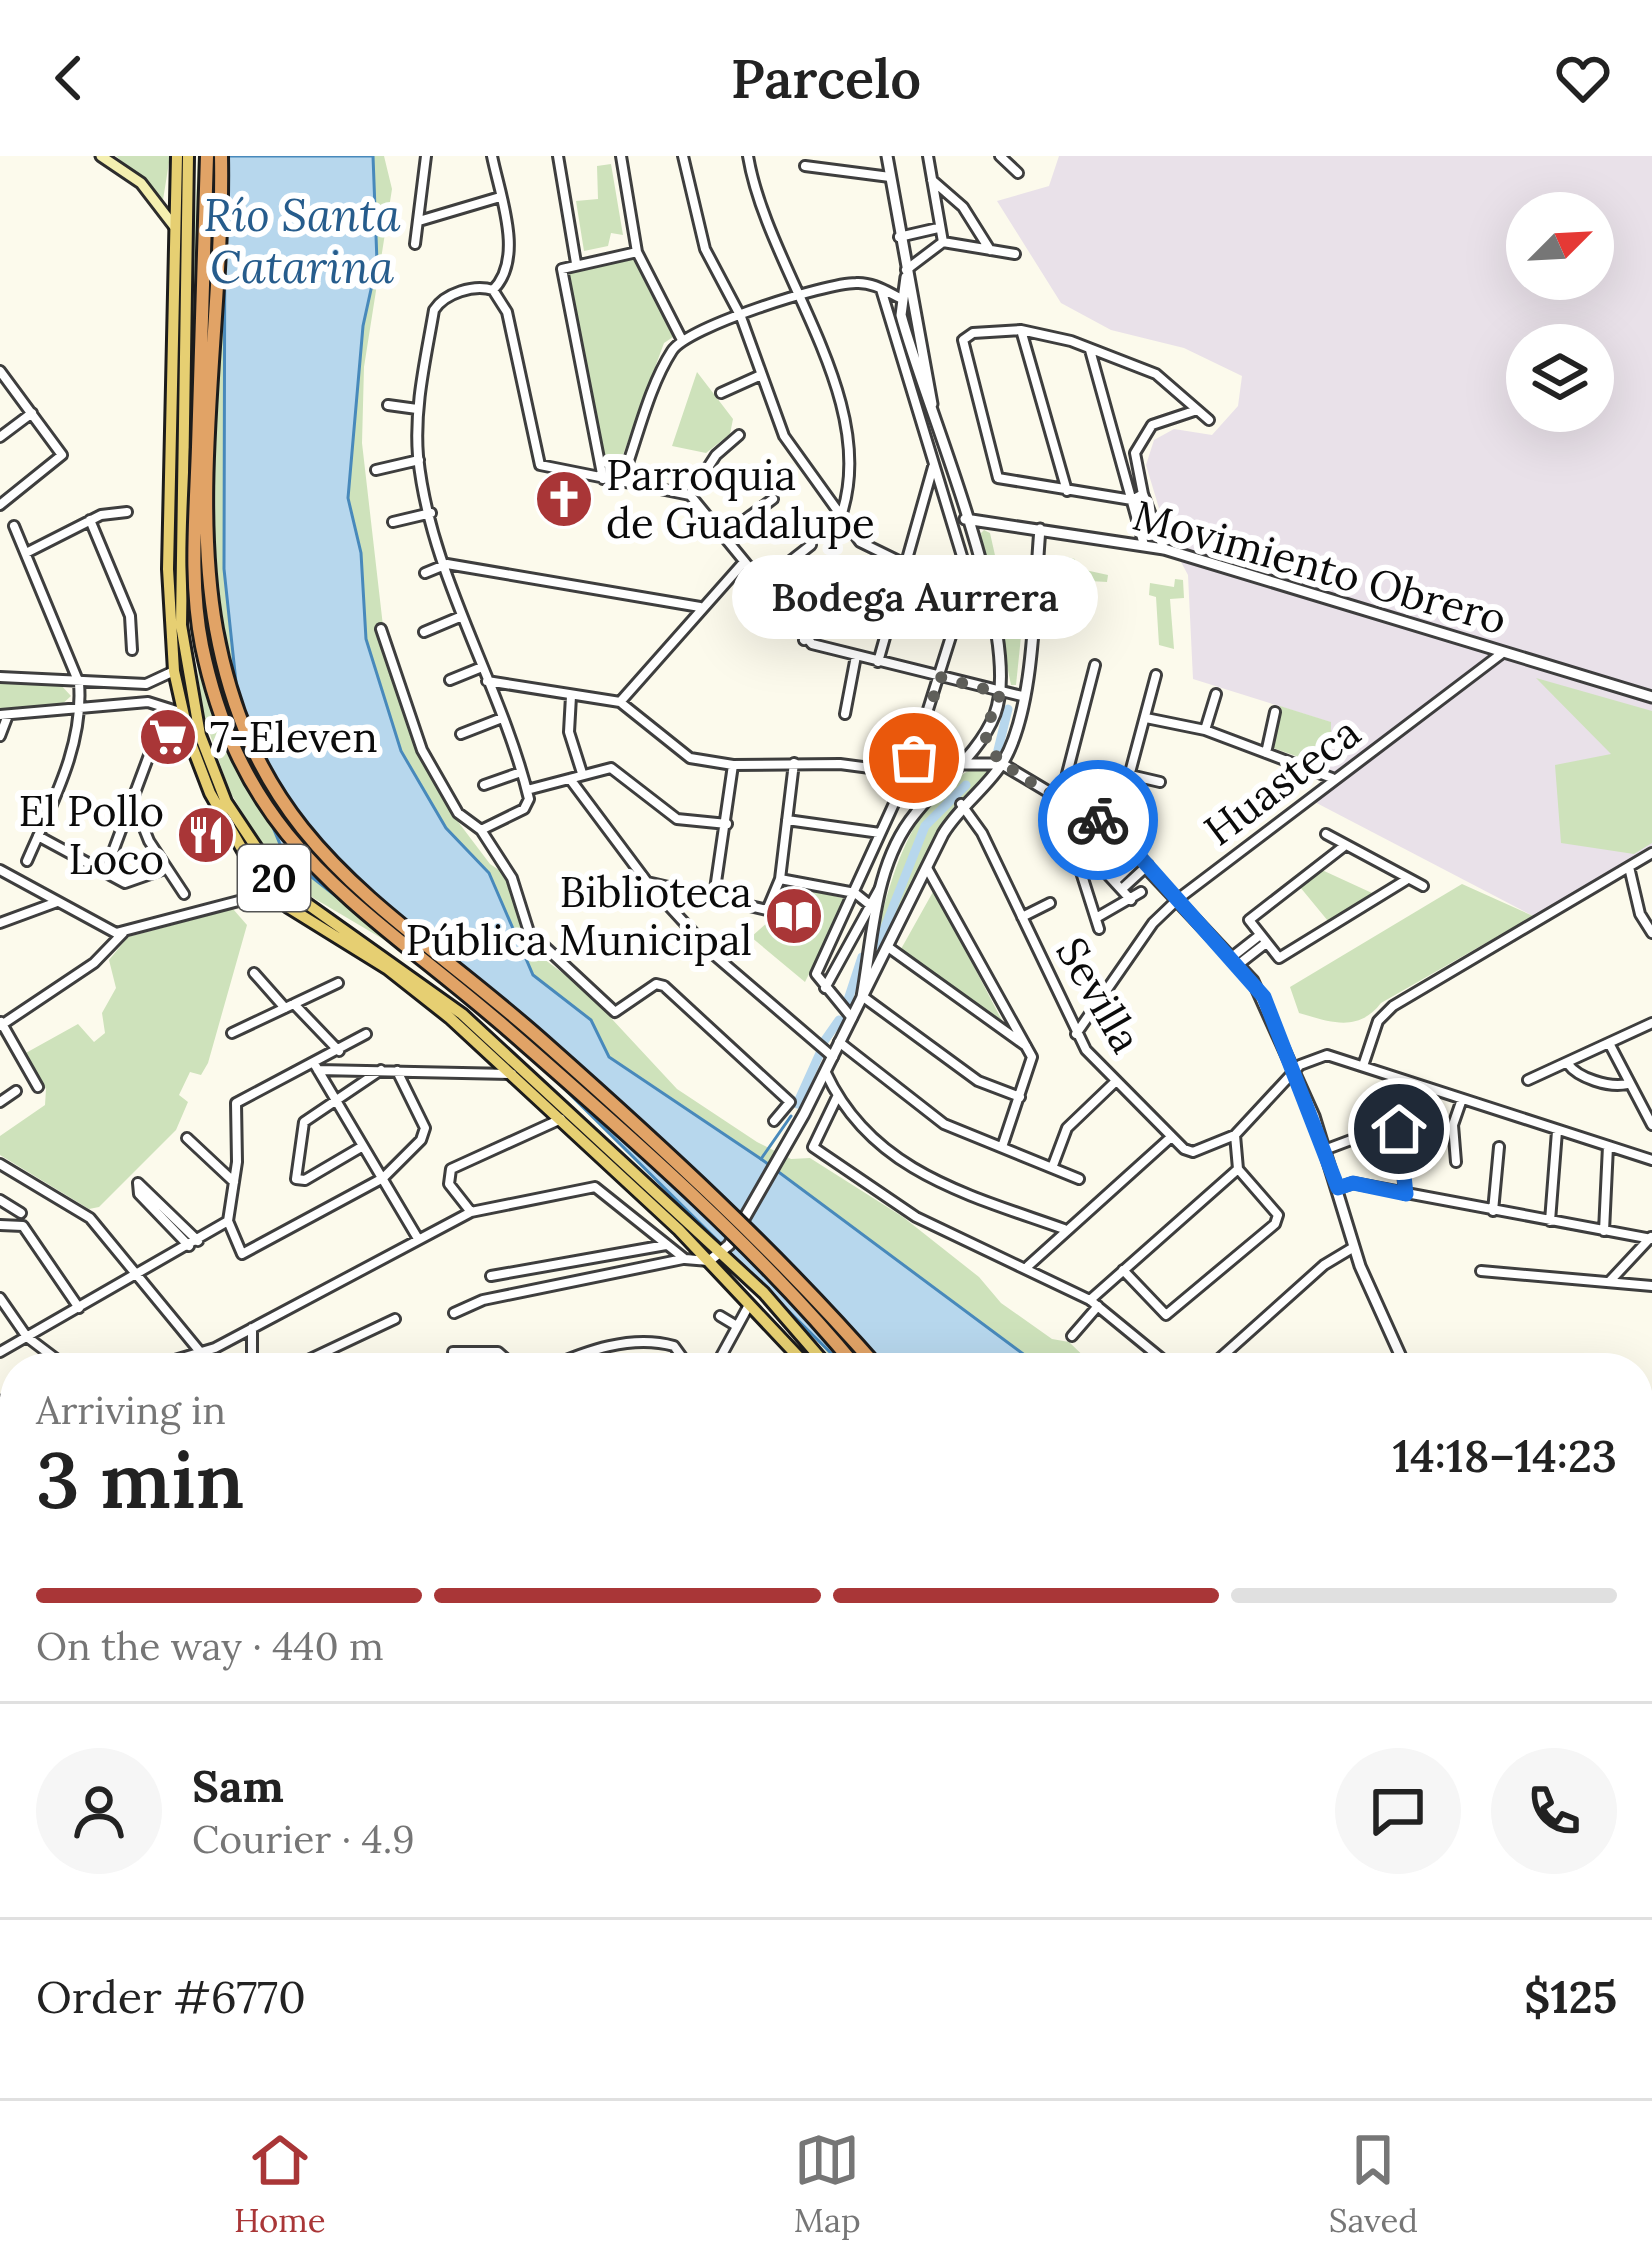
<!DOCTYPE html>
<html lang="en">
<head>
<meta charset="utf-8">
<style>
	:root { --surface:#fff; --page:#f6f6f6; --text:#222; --muted:#767676; --line:#e0e0e0; --accent:#a93637 }
	body { margin:0; font-family:Lora,serif; background:var(--page); color:var(--text); height:100vh; display:flex; flex-direction:column; font-size:45px; white-space:nowrap }
	* { box-sizing:border-box; margin:0 }
	p { font-size:39px; color:var(--muted) }
	.icon { flex:none; width:66px; height:66px; fill:none; stroke:currentColor; stroke-width:2; stroke-linecap:round; stroke-linejoin:round }
	.map { position:relative; flex:1; overflow:hidden }
	.side { position:absolute; left:0px; top:1197px; width:1653px; height:747px; display:flex; flex-direction:column; background:var(--surface); border-radius:48px 48px 0 0; box-shadow:0 12px 48px #0002 }
	.side>* { flex:none }
	.needle { width:78px; rotate:66deg }
	.fabs { position:absolute; left:1506px; top:36px; display:grid; gap:24px }
	.fabs a { display:grid; place-items:center; width:108px; height:108px; border-radius:50%; background:var(--surface); box-shadow:0 12px 48px #0002; font-size:60px }
	.pin { position:absolute; display:grid; place-items:center; width:102px; height:102px; color:#fff; margin:-51px; border:6px solid #fff; border-radius:50%; box-shadow:0 3px 12px #0007 }
	.courier { position:absolute; display:grid; place-items:center; width:120px; height:120px; margin:-60px; border:9px solid #1a73e8; border-radius:50%; background:#fff; color:#222; box-shadow:0 3px 15px #0007 }
	.bubble { position:absolute; height:84px; border-radius:42px; background:var(--surface); box-shadow:0 12px 48px #0002; font-size:39px; font-weight:600; line-height:84px; text-align:center }
	.overview em { font-style:normal; font-weight:600 }
	.overview div { display:flex; flex-direction:column-reverse }
	.overview { display:flex; align-items:center; justify-content:space-between; height:204px; padding:0 36px }
	h1 { font-size:78px; font-weight:600; line-height:90px }
	.bar { display:grid; grid-template-columns:repeat(4,1fr); gap:18px 12px; align-content:center; height:144px; padding:0 36px }
	.bar i { height:15px; border-radius:9px; background:var(--line) }
	.bar .on { background:var(--accent) }
	.bar p { grid-column:span 4 }
	.line { display:flex; align-items:center; gap:30px; padding:0 36px; border-top:3px solid var(--line) }
	.line div { flex:1 }
	.round { display:grid; place-items:center; flex:none; width:126px; height:126px; border-radius:63px; background:var(--page) }
	header { display:flex; justify-content:space-between; align-items:center; height:156px; padding:0 36px; background:var(--surface); font-size:54px; font-weight:600 }
	.tab-bar { display:flex; justify-content:space-around; align-items:center; height:168px; border-top:3px solid var(--line); background:var(--surface); font-size:33px; color:var(--muted) }
	.tab-bar a { display:grid; justify-items:center; gap:6px }
	.tab-bar .on { color:var(--accent) }
	.map>svg:first-child { display:block }
</style>
</head>
<body>
<header><svg class="icon" aria-label="back" viewBox="0 0 24 24"><path d="M15 5l-7 7 7 7"/></svg>Parcelo<svg class="icon" aria-label="heart" viewBox="0 0 24 24"><path d="M12 20l-8-8c-3-5 5-10 8-4 3-6 11-1 8 4z"/></svg></header>
<div class="map">
<svg width="1652" height="1942" viewBox="0 0 1652 1942">
	<rect width="100%" height="100%" fill="#fcfaec"/>
	<path fill="#e9e1e9" fill-rule="evenodd" d="M1059,0H1652V690L1533,760L1307,642L1330,617V566L1193,523L1188,419L1168,382L1146,309L1154,284L1174,273L1212,279L1238,250L1242,220L1184,192L1111,174L1061,147L997,45L1049,30ZM1527,57H1593V123H1527ZM1527,189H1593V255H1527Z"/>
	<path fill="#cee2bb" d="M116,0H170L163,44Z
		M198,0H384L392,33L364,211L362,287L383,470L417,595L459,667L490,708L508,720L521,774L536,797L584,833L677,933L757,986L791,1003L810,1002L903,1061L979,1121L1001,1147L1052,1183L1069,1186L1096,1212H838L804,1165L489,862L410,799L305,737L272,706L229,634L202,555L193,467L192,122Z
		M611,8L623,79L611,77L608,90L584,95L576,45L598,43L597,10Z
		M632,101L673,181L664,187L617,315L603,313L565,115Z
		M697,216L733,263L730,278L706,297L672,290Z
		M984,374L990,377L1003,435L1026,432L1016,529H1011L980,378Z
		M1063,400L1075,403L1076,412L1108,419L1107,426L1073,424L1069,474H1059Z
		M1175,423L1183,424L1184,442L1170,443L1174,493L1159,489L1156,441L1149,439L1150,427L1174,431Z
		M1536,522L1652,555V687L1634,698L1561,687L1555,609L1611,598Z
		M59,527L71,540L59,551L0,552V528Z
		M1280,550L1331,566L1330,612L1273,592Z
		M985,608L992,613L937,675L879,795L875,788C890,723 913,631 985,608Z
		M1322,714L1372,737L1328,765L1300,731Z
		M783,727L846,743L805,826L751,781L776,759Z
		M1462,728L1533,760L1381,847C1358,877 1330,866 1299,857L1290,831Z
		M934,734L1008,876L901,793Z
		M233,753L247,769L208,907L201,919L190,916L179,939L188,946L176,974L99,1051L89,1053L0,999V980L45,949L46,933L24,898L78,868L94,886L105,877L102,857L116,832L109,804L128,781Z
		M15,1372V1597L0,1580V1375Z
		M0,1678L15,1697V1929H183L193,1942H0Z
		M1638,1790L1652,1834V1942H1361L1353,1929H1638Z
		M273,1929H516L524,1942H290Z
		M575,1929H1099L1083,1942H576Z
		M1119,1929H1228L1234,1942H1112Z"/>
	<path fill="#b7d7ed" stroke="#4889bb" stroke-width="3" d="M225,0H373L377,106L363,170L348,342L361,397L366,483L401,595L446,672L489,717L533,819L591,864L609,901L761,1003L1042,1212H846L501,870L285,700L244,602L224,413Z
		M1478,1929H1628L1637,1942H1484Z"/>
	<g fill="none" stroke-linecap="round" stroke-linejoin="round">
		<path stroke="#4889bb" stroke-width="3" d="M761,1003L791,960
			M1099,1942L1109,1929"/>
		<path stroke="#b7d7ed" stroke-width="9" d="M998,594L1008,553
			M878,789L925,670L966,629
			M847,847L862,801
			M825,884L839,864
			M797,948L820,897"/>
		<g stroke="#3e3e3e" stroke-width="14">
			<path id="minor" d="M492,0C500,40 525,102 493,134
				M558,0L576,107
				M621,0L637,96L682,184
				M683,0L705,93L741,161L784,280L860,386L903,407
				M748,0C767,114 881,243 841,360
				M928,0L943,86
				M1000,0L1018,17
				M805,10L890,21
				M932,24L963,51L990,94
				M419,65L500,41
				M899,81L938,72
				M943,86L1015,98
				M415,88L426,0
				M906,114L943,86
				M881,133L968,420L989,444
				M1021,174L1067,335
				M1090,194L1144,389
				M0,215L62,299L0,349
				M721,237L761,219
				M388,249L417,253
				M0,281L32,257
				M376,314L419,304
				M603,323L562,113L637,96
				M621,327C637,285 648,232 672,195C687,171 825,127 856,127C872,126 886,135 900,142
				M1143,338L1132,344L998,322L963,184L973,177L1021,174L1071,185L1156,218L1209,264
				M690,339L716,299L739,279
				M90,364L130,460L132,494
				M393,366L431,357
				M14,370L79,527C84,590 52,647 27,705
				M726,378L773,343
				M1164,393L1143,338L1135,297L1152,269L1197,254
				M26,397L101,359L127,356
				M425,417L447,408L700,451
				M760,429L811,389
				M381,473L422,594L458,657L481,674L512,722L529,776L615,856L656,828L664,830L790,946L774,965
				M424,476L462,460
				M804,484L844,428
				M878,506L933,311
				M0,521L146,528L174,515
				M450,524L482,511
				M487,525L620,546
				M571,540L569,576L582,617
				M620,546L690,602L733,609L840,608L908,617
				M620,546L744,406
				M845,558L856,500
				M0,559L148,546L183,557
				M1146,562L1205,574L1332,622
				M1205,574L1216,538
				M461,578L502,562
				M0,580L8,559
				M1266,597L1275,556
				M1130,619L1160,626
				M570,623L647,726L767,754L780,723L794,607
				M484,629L521,616
				M527,634L611,612L677,663L727,668
				M131,640L149,685L184,738
				M1061,641L1095,509
				M961,648L982,677L1086,894L1184,993L1193,996L1235,979
				M1092,660L1128,624L1156,519
				M787,664L880,677
				M481,674L524,653L529,643C501,527 430,420 418,300C414,250 426,202 434,154C445,137 474,128 493,134L507,156L540,309L690,339L812,488L1022,540
				M1326,678L1423,730
				M1092,679L1080,713L1099,773
				M38,680L125,727L165,713
				M1343,691L1249,764L1279,802L1406,724
				M1085,694L1131,744
				M1629,711L1640,758L1652,777
				M927,712L1032,901L1002,991
				M0,714L116,777L273,736
				M105,717L151,594
				M780,723L855,737L870,749
				M1116,724L1139,702
				M647,726L713,798L833,901
				M1123,732L1148,709
				M714,740L733,609
				M1022,761L1050,747
				M1096,762L1141,736
				M0,767L57,746
				M888,791L1026,890
				M1232,801L1260,779
				M1239,808L1266,787
				M254,817L285,852
				M825,832L880,732
				M862,840L978,925L1020,941
				M294,848L339,895
				M852,862L816,818L908,617L959,455
				M1,866L38,931
				M0,870L94,807L123,777
				M232,877L338,827
				M1076,878L1153,767L1178,743L1501,498
				M839,886L944,968L1079,1023
				M1609,887L1652,969
				M1568,908C1578,922 1609,932 1627,928
				M315,909L417,1081
				M1363,910L1378,865L1393,850L1652,697
				M318,914L512,918
				M826,917C872,1016 969,1039 1064,1073
				M1528,924L1652,867
				M837,941L813,991L916,1061L1090,1144L1173,1212
				M0,946L16,935
				M1399,973L1405,1038
				M187,982L234,1026
				M363,990L305,1024L296,1023L304,966L381,914
				M1327,993L1359,981
				M1456,1006L1453,969L1462,943
				M0,1008L90,1062L201,1197
				M1052,1012L1067,972L1115,926
				M1238,1013L1235,979L1300,909L1327,899L1652,1004
				M1338,1032L1353,1027L1652,1083
				M0,1044L21,1057
				M1493,1055L1499,991
				M471,1056L449,1028L451,1013L561,963
				M228,1065L242,1098L383,1022L421,984L425,972L397,915
				M1550,1065L1557,975
				M0,1069L23,1070L79,1152
				M1604,1075L1608,990
				M189,1090L139,1038L138,1027L198,1085
				M1028,1110L1170,982
				M1123,1114L1166,1159L1275,1068L1278,1059L1238,1013
				M1481,1115L1652,1130
				M491,1120L666,1089
				M1609,1126L1651,1081
				M0,1142L27,1181L68,1212
				M1090,1144L1238,1013
				M454,1157L483,1144L683,1103
				M720,1160L735,1169
				M252,1172V1201L265,1212
				M1072,1180L1098,1150
				M0,1196L228,1065L237,1006L236,947L366,878
				M453,1196H498L516,1212
				M148,1212L215,1192L471,1056L595,1031L685,1103L709,1105
				M291,1212L395,1163
				M547,1212C586,1195 631,1178 674,1190L690,1212
				M708,1212L719,1204L749,1149
				M1209,1212L1324,1109L1354,1091
				M0,1245L15,1241
				M1638,1335L1652,1321
				M1638,1343L1652,1354
				M1652,1533L1645,1545L1652,1754
				M1638,1782L1652,1824
				M1643,1791L1652,1774
				M1638,1863L1652,1880
				M531,1929L540,1942
				M1286,1929L1294,1942
				M547,1942L559,1935L571,1942"/>
		</g>
		<g stroke="#3e3e3e" stroke-width="15">
			<path id="tertiary" d="M887,0L932,248
				M965,363L1164,393L1652,541
				M962,608H1002L1109,672L1253,825L1314,960L1360,1110L1406,1212
				M862,841C873,780 874,708 915,658C941,624 979,599 995,558C1025,477 925,250 901,159L906,121
				M709,1105L729,1089L804,958L943,678C960,650 988,631 1003,606C1036,551 1034,437 1040,373
				M1638,1437L1652,1449
				M1638,1505L1652,1519"/>
		</g>
		<g stroke="#2d2d2d" stroke-width="15">
			<path id="secondary" d="M101,0L141,27L174,70
				M0,1600L15,1618
				M0,1662L15,1680
				M195,1929L206,1942
				M250,1929L264,1942
				M1313,1929L1321,1942
				M1349,1929L1357,1942"/>
		</g>
		<g stroke="#1c1c1c" stroke-width="16">
			<path id="primary" d="M177,0L168,413L174,515L189,582L210,637L250,707L288,751L388,813L450,862L679,1074L809,1212
				M188,0L181,469L200,579L226,646L282,730L462,858L764,1137L829,1212
				M1323,1929L1333,1942
				M1336,1929L1345,1942"/>
		</g>
		<g stroke="#1c1c1c" stroke-width="18">
			<path id="motorway" d="M1363,1929L1372,1942
				M1380,1929L1388,1942"/>
		</g>
		<use href="#minor" stroke="#fff" stroke-width="8"/>
		<use href="#tertiary" stroke="#fff" stroke-width="9"/>
		<use href="#secondary" stroke="#f4efb0" stroke-width="9"/>
		<use href="#primary" stroke="#e6cf72" stroke-width="10"/>
		<use href="#motorway" stroke="#e1a366" stroke-width="12"/>
		<g stroke="#1c1c1c" stroke-width="18" stroke-linecap="butt">
			<path id="motorway-bridge" d="M207,0C204,97 201,194 198,291C196,356 189,425 202,490C244,693 363,748 505,871C626,977 755,1088 857,1212
				M221,0C224,149 190,329 216,473C257,697 393,751 546,888C661,990 777,1096 878,1212"/>
		</g>
		<use href="#motorway-bridge" stroke="#e1a366" stroke-width="12"/>
	</g>
	<g fill="none" stroke-linecap="round" stroke-linejoin="round">
		<path stroke="#5f5f5a" stroke-width="12" stroke-dasharray="0 21.6" d="M914,602L940,521L1000,537C997,551 985,568 986,582C987,610 1074,648 1098,664"/>
		<path stroke="#1a73e8" stroke-width="15" d="M1098,664L1140,701L1264,841L1338,1032L1353,1027L1406,1038L1399,973"/>
	</g>
	<defs>
		<g id="church-disc" transform="scale(3)"><circle r="9.5" fill="#a93637" stroke="#fff"/><path d="M-1.2-6h2.4v3.5h3.3v2.4h-3.3V6h-2.4V-.1h-3.3v-2.4h3.3Z" fill="#fff"/></g>
		<g id="supermarket-disc" transform="scale(3)"><circle r="9.5" fill="#a93637" stroke="#fff"/><path d="M-6-5.5h2.5l.6 2H6L4.5 2H-2.5L-4.4-4H-6ZM-1.5 3.2a1.3 1.3 0 1 0 .1 0ZM3 3.2a1.3 1.3 0 1 0 .1 0Z" fill="#fff"/></g>
		<g id="restaurant-disc" transform="scale(3)"><circle r="9.5" fill="#a93637" stroke="#fff"/><path d="M-5-6h1v4h1v-4h1v4h1v-4h1v5L-1.5 .5V6h-2V.5L-5-1ZM5-6V6H3V1.5H1.5Q1.5-4 5-6Z" fill="#fff"/></g>
		<g id="library-disc" transform="scale(3)"><circle r="9.5" fill="#a93637" stroke="#fff"/><path d="M-6-4Q-3-5.5-.7-3.5V5Q-3 3-6 4ZM6-4Q3-5.5 .7-3.5V5Q3 3 6 4Z" fill="#fff"/></g>
	</defs>
	<g fill-rule="evenodd">
		<use href="#church-disc" x="564" y="343"/>
		<use href="#supermarket-disc" x="168" y="581"/>
		<use href="#restaurant-disc" x="206" y="679"/>
		<use href="#library-disc" x="794" y="760"/>
	</g>
	<g text-anchor="middle" stroke-width="12" stroke-linejoin="round" paint-order="stroke">
		<rect fill="#fff" stroke="#545454" stroke-width="3" x="238" y="689" width="72" height="66" rx="9"/>
		<g font-size="39" font-weight="bold" fill="#0b0b0b">
			<text x="274" y="736">20</text>
		</g>
		<g font-size="42" fill="#0b0b0b" stroke="#fff" text-anchor="start">
			<text x="606" y="334">Parroquia<tspan x="606" dy="48">de Guadalupe</tspan></text>
			<text x="210" y="596">7-Eleven</text>
			<text x="164" y="670" text-anchor="end">El Pollo<tspan x="164" dy="48">Loco</tspan></text>
			<text x="752" y="751" text-anchor="end">Biblioteca<tspan x="752" dy="48">Pública Municipal</tspan></text>
		</g>
		<g font-size="42" fill="#0b0b0b" stroke="#fff">
			<text transform="translate(1320 411) rotate(16)" y="15">Movimiento Obrero</text>
			<text transform="translate(1282 625) rotate(-37)" y="15">Huasteca</text>
			<text transform="translate(1099 839) rotate(60)" y="15">Sevilla</text>
		</g>
		<g font-size="45" font-style="italic" fill="#265c8c" stroke="#fff">
			<text x="302" y="75">Río Santa<tspan x="302" dy="52">Catarina</tspan></text>
		</g>
	</g>
</svg>
<div class="fabs">
<a><svg class="needle" viewBox="-14 -14 28 28"><path d="M0-13l5 13h-10z" fill="#e53935"/><path d="M0 13l5-13h-10z" fill="#767676"/></svg></a>
<a><svg class="icon" aria-label="layers" viewBox="0 0 24 24"><path d="M12 4l9 5-9 5-9-5zM3 14l9 5 9-5"/></svg></a>
</div>
<div class="pin" style="left:914px;top:602px;background:#ea580c"><svg class="icon" aria-label="bag" viewBox="0 0 24 24"><path d="M5 8h14l-1 12H6zM9 8a3 3 0 0 1 6 0"/></svg></div>
<div class="pin" style="left:1399px;top:973px;background:#1f2937"><svg class="icon" aria-label="home" viewBox="0 0 24 24"><path d="M3 11l9-7 9 7M6 9v11h12V9"/></svg></div>
<div class="courier" style="left:1098px;top:664px"><svg class="icon" aria-label="bike" viewBox="0 0 24 24"><circle cx="6" cy="16" r="4"/><circle cx="18" cy="16" r="4"/><path d="M6 16l4-8h5l3 8M10 8l3 8H6M13 5h3"/></svg></div>
<div class="bubble" style="left:732px;top:399px;width:366px">Bodega Aurrera</div>
<section class="side">
<div class="overview"><div><h1>3 min</h1><p>Arriving in</p></div><em>14:18–14:23</em></div>
<div class="bar"><i class="on"></i><i class="on"></i><i class="on"></i><i></i><p>On the way · 440 m</p></div>
<div class="line" style="height:216px"><a class="round"><svg class="icon" aria-label="person" viewBox="0 0 24 24"><circle cx="12" cy="8" r="4"/><path d="M4 21q1-7 8-7t8 7"/></svg></a><div><b>Sam</b><p>Courier · 4.9</p></div><a class="round"><svg class="icon" aria-label="chat" viewBox="0 0 24 24"><path d="M4 5h16v11H9l-5 4z"/></svg></a><a class="round"><svg class="icon" aria-label="phone" viewBox="0 0 24 24"><path d="M5 4h4l2 5-3 2q2 4 5 5l2-3 5 2v4C11 20 4 13 5 4z"/></svg></a></div>
<div class="line" style="height:156px"><div>Order #6770</div><b>$125</b></div>
</section>
</div>
<nav class="tab-bar">
<a class="on"><svg class="icon" aria-label="home" viewBox="0 0 24 24"><path d="M3 11l9-7 9 7M6 9v11h12V9"/></svg>Home</a>
<a><svg class="icon" aria-label="map" viewBox="0 0 24 24"><path d="M3 6l6-2 6 2 6-2v14l-6 2-6-2-6 2zM9 4v14M15 6v14"/></svg>Map</a>
<a><svg class="icon" aria-label="saved" viewBox="0 0 24 24"><path d="M7 4h10v16l-5-4-5 4z"/></svg>Saved</a>
</nav>
</body>
</html>
